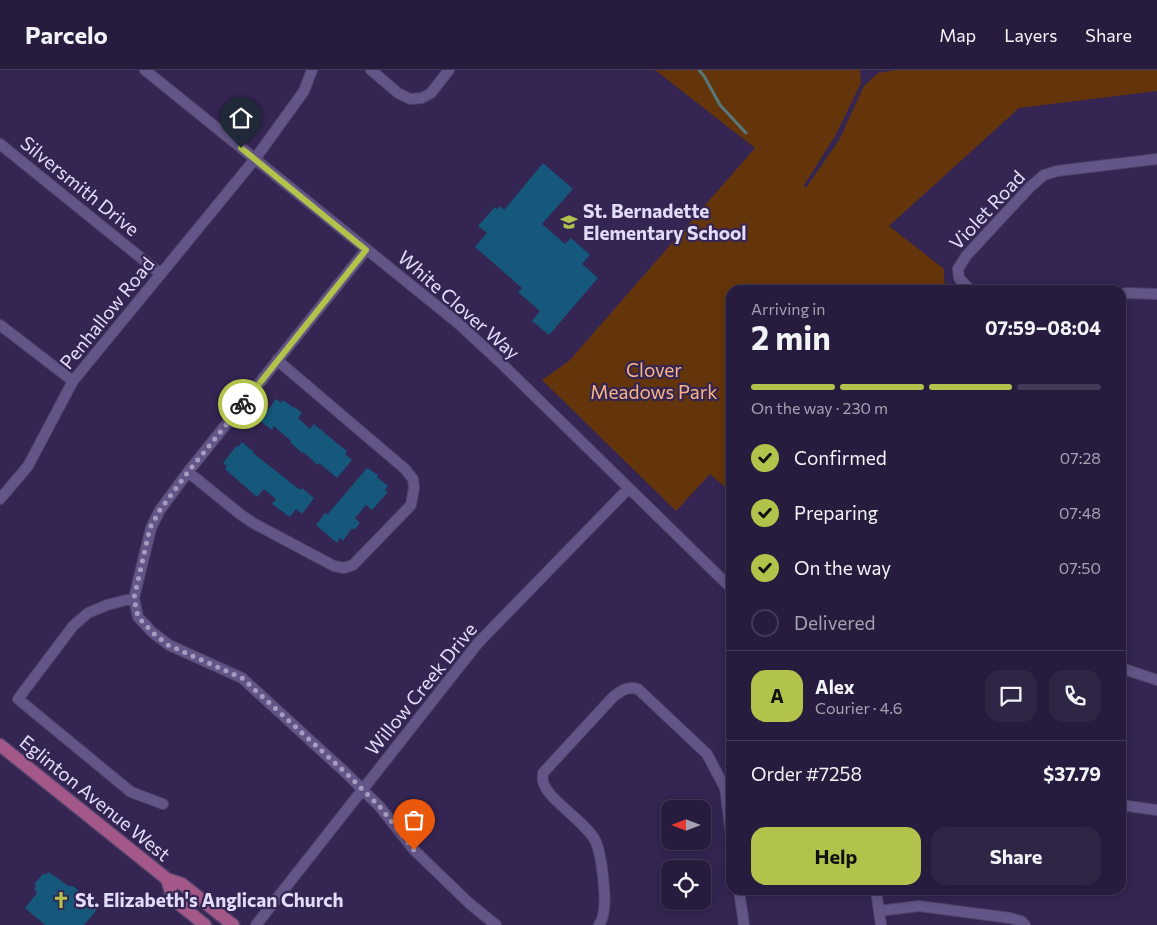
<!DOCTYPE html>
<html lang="en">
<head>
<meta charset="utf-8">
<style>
	:root { --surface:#271c3e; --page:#2f2545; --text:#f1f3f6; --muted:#a4a1b0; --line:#433a58; --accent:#b2c34b }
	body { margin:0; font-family:Commissioner,sans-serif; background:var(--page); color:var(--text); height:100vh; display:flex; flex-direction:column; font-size:19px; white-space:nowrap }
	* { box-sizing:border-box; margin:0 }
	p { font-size:16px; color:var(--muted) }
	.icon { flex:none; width:28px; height:28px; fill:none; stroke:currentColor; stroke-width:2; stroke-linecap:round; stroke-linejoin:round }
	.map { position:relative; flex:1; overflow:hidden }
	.side { position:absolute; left:726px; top:215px; width:400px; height:610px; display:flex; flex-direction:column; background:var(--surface); border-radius:15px; box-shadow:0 2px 12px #0003,0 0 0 1px var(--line) }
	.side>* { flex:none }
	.needle { width:32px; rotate:270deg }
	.buttons { position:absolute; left:661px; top:730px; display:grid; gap:10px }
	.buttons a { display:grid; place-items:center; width:50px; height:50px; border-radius:10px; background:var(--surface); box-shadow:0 2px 12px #0003,0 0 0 1px var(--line); font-size:25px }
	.pin { position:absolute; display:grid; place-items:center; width:42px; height:42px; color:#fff; margin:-51px -21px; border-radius:50% 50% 50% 0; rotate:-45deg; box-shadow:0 0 5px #0007 }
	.pin .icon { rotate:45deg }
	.courier { position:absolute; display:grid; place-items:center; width:50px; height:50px; margin:-25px; border:4px solid #b2c34b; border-radius:50%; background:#fff; color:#222; box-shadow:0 1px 6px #0007 }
	.summary em { font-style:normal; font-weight:700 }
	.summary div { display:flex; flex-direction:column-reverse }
	.summary { display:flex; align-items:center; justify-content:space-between; height:85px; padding:0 25px }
	h1 { font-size:32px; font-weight:700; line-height:38px }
	.bar { display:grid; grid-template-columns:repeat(4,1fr); gap:8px 5px; align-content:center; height:60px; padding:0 25px }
	.bar i { height:6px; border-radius:4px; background:var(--line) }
	.bar .on { background:var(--accent) }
	.bar p { grid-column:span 4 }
	.line { display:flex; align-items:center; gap:12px; padding:0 25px; border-top:1px solid var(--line) }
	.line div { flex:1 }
	.round { display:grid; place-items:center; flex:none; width:52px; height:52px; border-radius:15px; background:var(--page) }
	ol { padding:0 25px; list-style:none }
	li { display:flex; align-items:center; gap:15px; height:55px }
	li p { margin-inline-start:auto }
	li .icon { padding:5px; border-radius:50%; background:var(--accent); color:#111; stroke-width:4 }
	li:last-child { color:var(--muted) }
	li i { width:28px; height:28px; border:2px solid var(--line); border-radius:50% }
	.primary-button { display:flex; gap:10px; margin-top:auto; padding:10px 25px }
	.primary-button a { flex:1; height:58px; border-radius:15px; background:var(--accent); color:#111; font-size:20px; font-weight:700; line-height:58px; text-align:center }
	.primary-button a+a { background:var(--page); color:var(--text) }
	header { display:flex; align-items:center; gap:30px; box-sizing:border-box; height:70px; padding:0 25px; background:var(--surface); border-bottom:1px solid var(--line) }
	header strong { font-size:24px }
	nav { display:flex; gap:28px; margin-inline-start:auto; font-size:18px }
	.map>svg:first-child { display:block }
</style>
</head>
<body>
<header>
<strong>Parcelo</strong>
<nav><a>Map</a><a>Layers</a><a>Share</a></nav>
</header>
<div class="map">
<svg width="1157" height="855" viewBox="0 0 1157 855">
	<rect width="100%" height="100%" fill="#342552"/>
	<path fill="#64350a" d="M655,0H860L861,13L835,66L804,115L806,118L839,70L864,16L878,3L896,0H1157V21L1019,38L889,156L944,199V211L948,220H731V422L710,404L676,441L542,310L569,291L755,78Z"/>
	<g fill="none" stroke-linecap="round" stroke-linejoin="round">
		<path stroke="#57787a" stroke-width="3" d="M699,0L704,6L720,35L746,63"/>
	</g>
	<path fill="#15587b" d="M543,93L573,119L542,154L565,174L571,168L590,185L582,194L598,208L549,265L532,251L540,241L518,222L522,218L475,177L487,163L478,156L495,137L497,139L500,136L504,140Z
		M276,329L281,333L283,330L294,338L295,337L302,343L298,348L310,359L314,354L339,375L347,381L345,384L352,390L337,408L319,393L318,395L303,382L302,383L290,372L291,371L274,356L272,360L259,350L267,339L268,340Z
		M242,372L254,382L253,383L300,420L302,418L314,428L302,444L296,439L290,447L272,434L276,429L264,419L257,427L225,399L227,396L223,393L237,375L238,377Z
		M367,398L378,405L377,407L388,416L385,420L388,422L372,440L366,435L355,448L360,453L354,460L352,458L343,471L340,468L337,473L316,455L325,443L327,445Z
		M48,802L56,807L68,816H73L99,837L84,855H45L25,838L37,823L34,819L36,816L34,814L44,803L46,805Z"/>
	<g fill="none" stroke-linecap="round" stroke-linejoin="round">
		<g stroke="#504269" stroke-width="12">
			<path id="minor" d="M145,0L459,254L500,292L731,518
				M371,0L398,23L410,29L422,28L431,23L449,0
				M0,74L161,204
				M366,180L188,402L160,440L151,458L134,528L138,547L152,562L169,575L242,608L347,704L380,737L414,780L470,834L496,855
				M970,220L959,208L958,199L966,186L1030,117L1044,105L1057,101L1157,89
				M1121,225L1126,223L1157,224
				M0,255L73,311
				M188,402L240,444L253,453L334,496L344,498L353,495L411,435L414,418L413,409L405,399L277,290
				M0,429L28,396L73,311L255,89L304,21L312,0
				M134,528L107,535L88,543L73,556L18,629L131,722L163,734
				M1121,598L1157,610
				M1121,735L1157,740
				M739,820L744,855
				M876,820L881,855
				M879,841L919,836L1010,848L1021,851L1025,855
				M256,855L478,573L628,419
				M599,855C606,845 605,829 604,818C603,804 601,785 596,772C587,752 546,729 543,711C542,708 543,706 543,703L613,627C621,621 627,616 638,619L707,684L725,718L731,764"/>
		</g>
		<g stroke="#504269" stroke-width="15">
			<path id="major" d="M0,675L167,809L182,814L233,855
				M167,809L173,829L205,855"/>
		</g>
		<use href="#minor" stroke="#635587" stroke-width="10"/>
		<use href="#major" stroke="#a35889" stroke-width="12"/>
	</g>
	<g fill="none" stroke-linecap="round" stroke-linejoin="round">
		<path stroke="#a69cbf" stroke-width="5" stroke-dasharray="0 9" d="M243,334L188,402L160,440L150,458L134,528L138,547L152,562L168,575L242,608L347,704L380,737L414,780"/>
		<path stroke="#b2c34b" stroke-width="6" d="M241,78L366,180L243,334"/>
	</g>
	<defs>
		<g id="school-bare" transform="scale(1.35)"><path d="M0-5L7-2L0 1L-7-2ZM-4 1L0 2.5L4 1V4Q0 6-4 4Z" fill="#b2c34b" stroke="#342552" stroke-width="2.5" paint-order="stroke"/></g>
		<g id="church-bare" transform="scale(1.35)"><path d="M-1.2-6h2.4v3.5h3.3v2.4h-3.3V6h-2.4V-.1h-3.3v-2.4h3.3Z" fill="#b2c34b" stroke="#342552" stroke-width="2.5" paint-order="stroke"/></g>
	</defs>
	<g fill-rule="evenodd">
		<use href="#school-bare" x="569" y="152"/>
		<use href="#church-bare" x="61" y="830"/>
	</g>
	<g text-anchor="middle" stroke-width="4.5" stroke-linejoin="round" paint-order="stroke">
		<g font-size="19" fill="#e3dcf9" stroke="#342552">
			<text transform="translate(80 116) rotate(39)" y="7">Silversmith Drive</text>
			<text transform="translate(987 140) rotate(-47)" y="7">Violet Road</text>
			<text transform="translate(459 235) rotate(41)" y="7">White Clover Way</text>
			<text transform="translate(107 243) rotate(-51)" y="7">Penhallow Road</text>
			<text transform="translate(421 619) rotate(-51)" y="7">Willow Creek Drive</text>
			<text transform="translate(95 728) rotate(39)" y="7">Eglinton Avenue West</text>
		</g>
		<g font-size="19" font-weight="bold" fill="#e3dcf9" stroke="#342552" text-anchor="start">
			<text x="583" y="148">St. Bernadette<tspan x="583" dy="22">Elementary School</tspan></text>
			<text x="75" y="837">St. Elizabeth's Anglican Church</text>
		</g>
		<g font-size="19" fill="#fbb584" stroke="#342552">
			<text x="654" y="307">Clover<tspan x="654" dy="22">Meadows Park</tspan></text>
		</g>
	</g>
</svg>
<div class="buttons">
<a><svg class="needle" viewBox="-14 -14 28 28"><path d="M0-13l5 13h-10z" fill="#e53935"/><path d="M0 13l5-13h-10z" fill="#a4a1b0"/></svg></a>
<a><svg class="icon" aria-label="locate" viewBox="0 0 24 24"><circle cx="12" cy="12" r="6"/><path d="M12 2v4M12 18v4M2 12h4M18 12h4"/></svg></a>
</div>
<div class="pin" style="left:414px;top:780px;background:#ea580c"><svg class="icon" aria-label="bag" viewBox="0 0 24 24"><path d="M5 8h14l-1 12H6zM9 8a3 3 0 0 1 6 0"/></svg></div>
<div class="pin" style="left:241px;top:78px;background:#1f2937"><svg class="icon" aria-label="home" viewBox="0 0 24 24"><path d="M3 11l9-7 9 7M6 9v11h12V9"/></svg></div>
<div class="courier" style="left:243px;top:334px"><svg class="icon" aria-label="bike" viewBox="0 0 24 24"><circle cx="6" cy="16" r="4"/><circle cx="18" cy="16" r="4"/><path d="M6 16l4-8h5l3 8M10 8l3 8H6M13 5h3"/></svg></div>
<section class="side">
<div class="summary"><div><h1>2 min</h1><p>Arriving in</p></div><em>07:59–08:04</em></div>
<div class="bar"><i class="on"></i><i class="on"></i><i class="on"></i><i></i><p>On the way · 230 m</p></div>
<ol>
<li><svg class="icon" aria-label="check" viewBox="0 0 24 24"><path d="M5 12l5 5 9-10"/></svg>Confirmed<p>07:28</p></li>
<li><svg class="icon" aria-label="check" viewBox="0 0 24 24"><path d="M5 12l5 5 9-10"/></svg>Preparing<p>07:48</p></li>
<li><svg class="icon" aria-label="check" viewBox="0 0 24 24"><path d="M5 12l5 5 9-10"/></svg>On the way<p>07:50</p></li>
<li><i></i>Delivered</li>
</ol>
<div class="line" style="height:90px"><b class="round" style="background:var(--accent);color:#111">A</b><div><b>Alex</b><p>Courier · 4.6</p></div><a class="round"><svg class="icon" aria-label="chat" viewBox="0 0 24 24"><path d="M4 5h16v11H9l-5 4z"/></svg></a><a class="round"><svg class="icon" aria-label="phone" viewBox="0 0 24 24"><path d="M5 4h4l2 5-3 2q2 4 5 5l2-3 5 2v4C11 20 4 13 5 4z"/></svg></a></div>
<div class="line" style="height:65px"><div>Order #7258</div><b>$37.79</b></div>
<div class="primary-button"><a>Help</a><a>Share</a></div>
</section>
</div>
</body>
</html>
